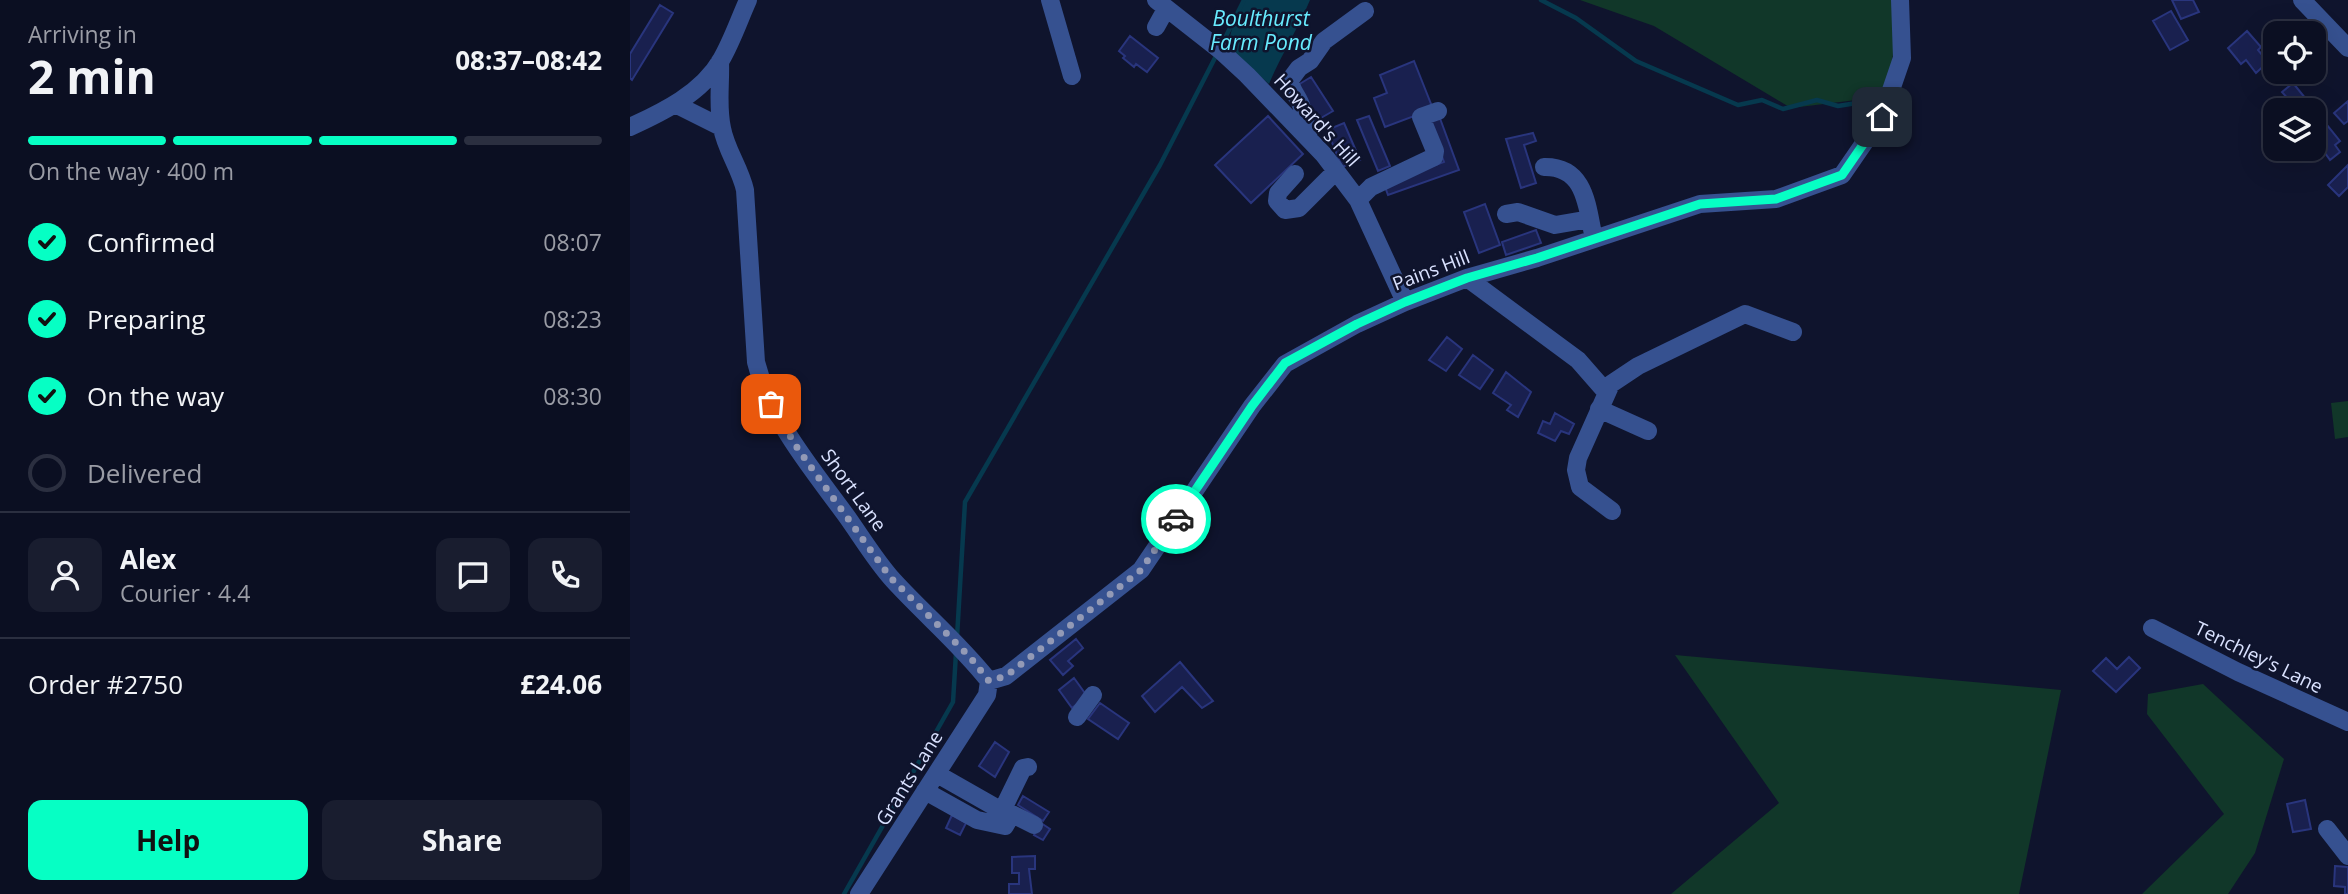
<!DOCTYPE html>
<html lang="en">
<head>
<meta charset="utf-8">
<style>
	:root { --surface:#0b0f22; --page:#191d2f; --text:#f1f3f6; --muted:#9a9ca5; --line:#2b2f40; --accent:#06ffc4 }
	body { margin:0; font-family:"Open Sans",sans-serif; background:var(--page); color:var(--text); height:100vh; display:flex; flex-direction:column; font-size:26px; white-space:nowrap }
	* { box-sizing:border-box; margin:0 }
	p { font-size:23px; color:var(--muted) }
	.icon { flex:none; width:38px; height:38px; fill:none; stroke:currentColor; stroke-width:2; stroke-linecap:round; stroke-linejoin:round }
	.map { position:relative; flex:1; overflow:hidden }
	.panel { display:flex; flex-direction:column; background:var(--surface); width:630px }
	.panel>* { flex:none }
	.fabs { position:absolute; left:1633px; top:21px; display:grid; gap:14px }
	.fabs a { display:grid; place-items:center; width:63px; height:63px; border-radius:14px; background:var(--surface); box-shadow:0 7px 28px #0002,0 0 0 2px var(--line); font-size:35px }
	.pin { position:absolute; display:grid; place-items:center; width:60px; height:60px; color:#fff; margin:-30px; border-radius:14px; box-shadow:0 4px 10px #0006 }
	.courier { position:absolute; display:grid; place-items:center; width:70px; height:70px; margin:-35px; border:5px solid #06ffc4; border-radius:50%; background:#fff; color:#222; box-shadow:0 2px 9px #0007 }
	.summary em { font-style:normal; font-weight:700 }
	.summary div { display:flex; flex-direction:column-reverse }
	.summary { display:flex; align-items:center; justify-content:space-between; height:119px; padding:0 28px }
	h1 { font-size:46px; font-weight:700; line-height:52px }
	.bar { display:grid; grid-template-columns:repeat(4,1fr); gap:10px 7px; align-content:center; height:84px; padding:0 28px }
	.bar i { height:9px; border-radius:5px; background:var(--line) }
	.bar .active { background:var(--accent) }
	.bar p { grid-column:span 4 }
	.line { display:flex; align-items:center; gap:18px; padding:0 28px; border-top:2px solid var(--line) }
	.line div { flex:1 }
	.round { display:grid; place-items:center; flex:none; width:74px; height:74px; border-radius:14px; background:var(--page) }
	ol { padding:0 28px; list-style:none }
	li { display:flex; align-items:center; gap:21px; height:77px }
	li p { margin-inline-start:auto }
	li .icon { padding:7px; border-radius:50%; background:var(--accent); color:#111; stroke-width:4 }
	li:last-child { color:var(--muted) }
	li i { width:38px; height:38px; border:4px solid var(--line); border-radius:50% }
	.cta { display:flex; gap:14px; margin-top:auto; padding:14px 28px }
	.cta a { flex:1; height:80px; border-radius:14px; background:var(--accent); color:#111; font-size:28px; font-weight:700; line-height:80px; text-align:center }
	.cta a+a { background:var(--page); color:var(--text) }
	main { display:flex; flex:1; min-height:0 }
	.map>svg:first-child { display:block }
</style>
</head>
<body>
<main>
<section class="panel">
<div class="summary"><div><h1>2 min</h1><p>Arriving in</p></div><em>08:37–08:42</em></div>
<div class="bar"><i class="active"></i><i class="active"></i><i class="active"></i><i></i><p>On the way · 400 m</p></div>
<ol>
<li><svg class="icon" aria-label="check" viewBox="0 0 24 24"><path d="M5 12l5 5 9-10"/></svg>Confirmed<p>08:07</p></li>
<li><svg class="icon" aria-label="check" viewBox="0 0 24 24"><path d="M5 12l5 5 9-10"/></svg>Preparing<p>08:23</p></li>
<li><svg class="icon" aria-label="check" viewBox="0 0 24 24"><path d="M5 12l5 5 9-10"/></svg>On the way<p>08:30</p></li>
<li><i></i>Delivered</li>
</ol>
<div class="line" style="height:126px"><a class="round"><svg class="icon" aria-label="person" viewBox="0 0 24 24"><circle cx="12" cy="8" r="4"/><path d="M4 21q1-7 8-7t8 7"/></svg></a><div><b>Alex</b><p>Courier · 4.4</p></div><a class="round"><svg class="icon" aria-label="chat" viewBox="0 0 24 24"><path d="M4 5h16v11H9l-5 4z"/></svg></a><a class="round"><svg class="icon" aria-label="phone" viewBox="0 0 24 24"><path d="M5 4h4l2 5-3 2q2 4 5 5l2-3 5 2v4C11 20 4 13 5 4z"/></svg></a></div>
<div class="line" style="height:91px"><div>Order #2750</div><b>£24.06</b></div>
<div class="cta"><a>Help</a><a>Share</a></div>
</section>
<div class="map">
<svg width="1718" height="894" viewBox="0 0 1718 894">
	<rect width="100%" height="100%" fill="#0f142d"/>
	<path fill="#113729" d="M950,0H1268L1259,96L1161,108L1024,26Z
		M1718,401V437L1705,439L1701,403Z
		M1045,655L1431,690L1389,894H1041L1149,803Z
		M1573,684L1654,759L1625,853L1598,894H1512L1594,814L1517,714L1518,694Z"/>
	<path fill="#06394e" d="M614,0H680C668,29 651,55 639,84L597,48L604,21Z"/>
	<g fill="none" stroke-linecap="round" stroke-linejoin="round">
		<path stroke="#06394e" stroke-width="4.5" d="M911,0L946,18L1006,61L1108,105L1132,100L1153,109L1187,100L1208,106L1252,99
			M591,46L614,0
			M327,637L335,502L530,165L587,54
			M214,894L323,702L326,653"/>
	</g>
	<path fill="#19204f" stroke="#29357d" stroke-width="2" d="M1542,0H1563L1569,12L1551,19Z
		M30,5L43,13L2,80L0,78V54Z
		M1541,11L1558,40L1540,50L1523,21Z
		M1617,31L1631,47L1628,50L1638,62L1626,73L1616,60L1611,64L1598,48Z
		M500,36L528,58L517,72L506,64L504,67L493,58L495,56L489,51Z
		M784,61L803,109L755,127L744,98L757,93L750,75Z
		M681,77L703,111L684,122L663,88Z
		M1663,83L1710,141L1705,145L1710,152L1700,160L1695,153L1688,159L1679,149H1684V110H1668L1652,92Z
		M1718,101V121L1714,124L1704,113Z
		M808,113L829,170L758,195L754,184L814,162L797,118Z
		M638,116L673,154L621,203L585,165Z
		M739,116L760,166L748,171L727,120Z
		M714,123L730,160L712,167L697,130Z
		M903,133L906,141L894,145L906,183L891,188L876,139Z
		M1718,165V187L1709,196L1698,185Z
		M855,204L870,245L849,253L834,212Z
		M906,230L911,243L876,255L872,242Z
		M817,337L832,349L816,371L799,360Z
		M843,355L863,370L850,389L829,375Z
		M876,372L901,392L888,417L877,410L881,405L863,393Z
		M925,413L944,424L939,434L931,431L925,441L908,433L913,421L920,424Z
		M446,639L453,648L438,661L443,666L433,675L420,660Z
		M1499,657L1510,668L1486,692L1463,671L1476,658L1487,669Z
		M550,662L583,701L572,708L552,687L525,712L512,696Z
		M444,678L457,696L442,708L429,690Z
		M470,703L499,723L488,739L458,719Z
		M365,742L379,752L365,777L349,766Z
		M393,796L419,812L413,821L388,805Z
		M1675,800L1681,829L1663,832L1657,804Z
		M322,815L336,823L330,835L316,828Z
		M411,823L420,829L413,840L404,835Z
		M405,856V869H399L402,894H379V884H389V873H382V857Z
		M1705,866L1718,867V894H1715V887L1704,886Z"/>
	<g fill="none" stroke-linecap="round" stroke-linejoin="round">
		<path stroke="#365190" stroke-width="18" d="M420,0L442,76
			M526,0L591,51L617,75L694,155L728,200L775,302
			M1672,0L1718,48
			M526,27L536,9
			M90,61C91,83 87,106 92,128C96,150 110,168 115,190L126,362C141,421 180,466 215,514C231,536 245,560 263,580C294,614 330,644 359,681
			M45,104L91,127
			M0,127C33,112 72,93 91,60C102,41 109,20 118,0
			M679,138C675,128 676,118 672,108C669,97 661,91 660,80L669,68L680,61L694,41L735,11
			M914,167C956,166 957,207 964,239
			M665,174L648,193L647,201L655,210L669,208L706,171
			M728,200L741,187L804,157L805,151L791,117L808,111
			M876,214L888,212L925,225L960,219
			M837,278L948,360L976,392
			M969,409L1018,431
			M982,511L950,487L946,470L948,458L981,384L1008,366L1115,314L1163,332
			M1522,628L1608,672L1718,722
			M359,681L376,676L511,570L622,406L655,364L727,324L775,302L837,278L907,258L1070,204L1146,199L1212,175L1252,117L1259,96L1272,58L1270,0
			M447,717L463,695
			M307,774L372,811L393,768L398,767
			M295,791L347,820L375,826L382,814L404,825
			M1697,829L1718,856
			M229,894L357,695L359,681"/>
	</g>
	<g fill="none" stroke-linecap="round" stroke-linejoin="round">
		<path stroke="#939ab6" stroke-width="7" stroke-dasharray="0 12.6" d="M141,404L168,449L260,577L340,657L359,681L376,676L511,570L546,519"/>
		<path stroke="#06ffc4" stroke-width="9" d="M546,519L622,406L655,363L727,324L775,302L837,278L907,258L1070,204L1146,199L1212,175L1252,117"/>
	</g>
	<g text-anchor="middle" stroke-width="5" stroke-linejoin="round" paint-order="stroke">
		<g font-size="19" fill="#dae2ff" stroke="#0f142d">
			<text transform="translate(687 120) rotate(48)" y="7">Howard's Hill</text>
			<text transform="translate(801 270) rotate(-21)" y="7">Pains Hill</text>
			<text transform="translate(224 490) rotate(54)" y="7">Short Lane</text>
			<text transform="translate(1629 657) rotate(26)" y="7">Tenchley's Lane</text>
			<text transform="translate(279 778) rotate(-58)" y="7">Grants Lane</text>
		</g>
		<g font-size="21" font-style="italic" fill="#68ecff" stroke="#0f142d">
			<text x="631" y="26">Boulthurst<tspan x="631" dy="24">Farm Pond</tspan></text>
		</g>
	</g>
</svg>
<div class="fabs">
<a><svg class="icon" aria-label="locate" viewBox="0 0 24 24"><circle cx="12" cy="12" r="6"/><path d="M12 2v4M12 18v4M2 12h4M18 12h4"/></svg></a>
<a><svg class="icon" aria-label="layers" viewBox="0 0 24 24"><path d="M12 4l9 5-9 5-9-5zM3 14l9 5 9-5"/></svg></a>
</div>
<div class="pin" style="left:141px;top:404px;background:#ea580c"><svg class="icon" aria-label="bag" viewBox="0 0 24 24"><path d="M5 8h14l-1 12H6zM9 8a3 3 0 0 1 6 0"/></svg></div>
<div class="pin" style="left:1252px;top:117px;background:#1f2937"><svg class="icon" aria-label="home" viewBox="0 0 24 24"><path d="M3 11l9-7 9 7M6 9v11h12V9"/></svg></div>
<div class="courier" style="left:546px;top:519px"><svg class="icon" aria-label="car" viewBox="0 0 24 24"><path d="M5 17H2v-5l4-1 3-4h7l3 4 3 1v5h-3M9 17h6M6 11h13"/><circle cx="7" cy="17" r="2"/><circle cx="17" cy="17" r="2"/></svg></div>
</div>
</main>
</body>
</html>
